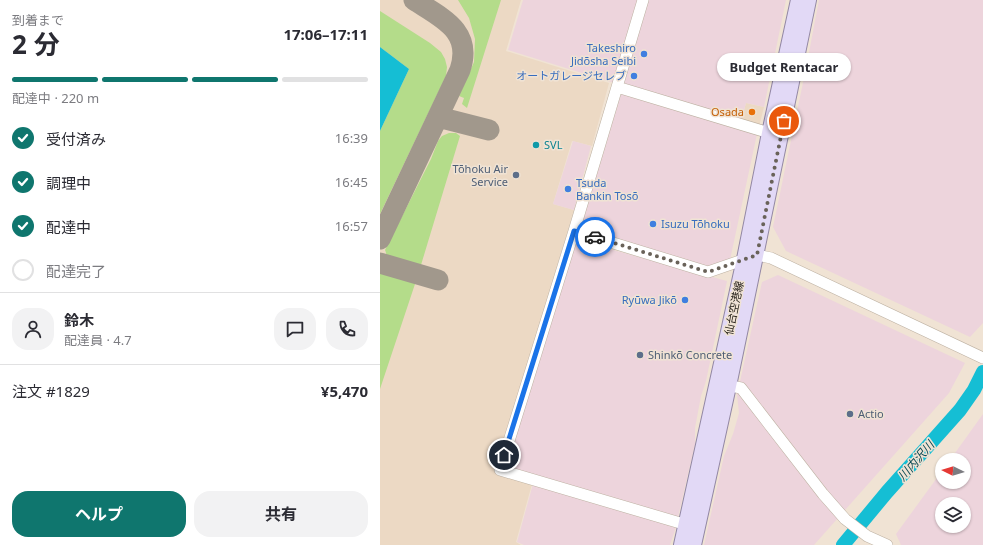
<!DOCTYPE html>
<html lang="ja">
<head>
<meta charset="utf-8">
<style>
	:root { --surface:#fff; --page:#f2f2f3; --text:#2b2b33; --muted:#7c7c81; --line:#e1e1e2; --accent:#0f766e }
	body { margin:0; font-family:"Noto Sans","Noto Sans JP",sans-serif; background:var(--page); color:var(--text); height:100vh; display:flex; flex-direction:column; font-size:15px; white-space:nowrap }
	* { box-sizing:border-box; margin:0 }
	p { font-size:13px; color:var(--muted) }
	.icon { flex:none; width:22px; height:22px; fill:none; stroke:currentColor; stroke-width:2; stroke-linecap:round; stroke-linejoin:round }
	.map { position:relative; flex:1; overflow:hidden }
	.side { display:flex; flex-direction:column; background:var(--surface); width:380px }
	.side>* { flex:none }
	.needle { width:26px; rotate:275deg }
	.buttons { position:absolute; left:555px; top:453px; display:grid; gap:8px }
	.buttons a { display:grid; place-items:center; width:36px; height:36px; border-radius:50%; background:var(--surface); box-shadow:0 1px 3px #0004; font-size:20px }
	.pin { position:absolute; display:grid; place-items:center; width:34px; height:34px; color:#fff; margin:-17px; border:2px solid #fff; border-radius:50%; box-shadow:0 1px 4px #0007 }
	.courier { position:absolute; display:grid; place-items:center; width:40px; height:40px; margin:-20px; border:3px solid #1a73e8; border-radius:50%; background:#fff; color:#222; box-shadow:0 1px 5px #0007 }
	.bubble { position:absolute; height:28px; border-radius:14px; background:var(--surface); box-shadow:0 1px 3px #0004; font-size:13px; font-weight:700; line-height:28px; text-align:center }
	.overview em { font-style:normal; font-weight:700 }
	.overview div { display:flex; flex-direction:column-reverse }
	.overview { display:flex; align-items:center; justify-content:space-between; height:68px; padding:0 12px }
	h1 { font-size:26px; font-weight:700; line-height:30px }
	.bar { display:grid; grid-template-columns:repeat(4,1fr); gap:6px 4px; align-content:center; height:48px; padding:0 12px }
	.bar i { height:5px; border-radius:3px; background:var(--line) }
	.bar .on { background:var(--accent) }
	.bar p { grid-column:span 4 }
	.line { display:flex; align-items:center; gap:10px; padding:0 12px; border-top:1px solid var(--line) }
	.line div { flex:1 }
	.round { display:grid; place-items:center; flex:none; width:42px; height:42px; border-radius:16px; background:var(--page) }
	ol { padding:0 12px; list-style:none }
	li { display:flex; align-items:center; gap:12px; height:44px }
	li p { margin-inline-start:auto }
	li .icon { padding:4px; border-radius:50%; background:var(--accent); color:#fff; stroke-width:4 }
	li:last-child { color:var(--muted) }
	li i { width:22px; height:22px; border:2px solid var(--line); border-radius:50% }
	.cta { display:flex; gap:8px; margin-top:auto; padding:8px 12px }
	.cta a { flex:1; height:46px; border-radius:16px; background:var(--accent); color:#fff; font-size:16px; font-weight:700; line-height:46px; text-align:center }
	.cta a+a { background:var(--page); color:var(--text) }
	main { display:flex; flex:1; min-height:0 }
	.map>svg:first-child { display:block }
</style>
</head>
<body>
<main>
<section class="side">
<div class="overview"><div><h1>2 分</h1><p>到着まで</p></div><em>17:06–17:11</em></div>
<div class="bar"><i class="on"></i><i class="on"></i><i class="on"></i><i></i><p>配達中 · 220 m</p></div>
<ol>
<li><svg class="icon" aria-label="check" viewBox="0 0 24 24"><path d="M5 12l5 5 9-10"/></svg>受付済み<p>16:39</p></li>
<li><svg class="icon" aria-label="check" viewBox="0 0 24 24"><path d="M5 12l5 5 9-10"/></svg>調理中<p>16:45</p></li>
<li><svg class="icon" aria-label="check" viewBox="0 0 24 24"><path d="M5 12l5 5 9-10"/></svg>配達中<p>16:57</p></li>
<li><i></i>配達完了</li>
</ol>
<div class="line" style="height:72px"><a class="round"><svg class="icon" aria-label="person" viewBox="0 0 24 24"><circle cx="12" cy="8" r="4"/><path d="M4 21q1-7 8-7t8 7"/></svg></a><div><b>鈴木</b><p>配達員 · 4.7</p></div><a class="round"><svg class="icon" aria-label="chat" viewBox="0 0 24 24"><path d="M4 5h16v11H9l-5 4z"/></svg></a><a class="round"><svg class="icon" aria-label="phone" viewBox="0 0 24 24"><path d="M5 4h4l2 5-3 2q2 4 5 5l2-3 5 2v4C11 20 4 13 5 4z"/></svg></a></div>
<div class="line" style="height:52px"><div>注文 #1829</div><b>¥5,470</b></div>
<div class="cta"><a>ヘルプ</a><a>共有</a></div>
</section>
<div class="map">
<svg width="603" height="545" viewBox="0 0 603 545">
	<rect width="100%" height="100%" fill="#f0e3d4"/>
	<path fill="#ecd9c4" d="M0,0H141L126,51L229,83L212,146L192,141L173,204L194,210L115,472L152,484L136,542L141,545H0Z
		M366,103L384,107L379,127L361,122Z"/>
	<path fill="#edd4dc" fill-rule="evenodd" d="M143,0H259L234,83L128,50Z
		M267,0H406L384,107L366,103L361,122L241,85Z
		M439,0H603V323L590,337L406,251L393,227L426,68Z
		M241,94L377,134L350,260L330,268L203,229L202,224Z
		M193,141L211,146L194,210L173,204Z
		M200,241L347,281L326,381L321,396L315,428V444L298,517L125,468L194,244Z
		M398,275L585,363L569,393L434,545H324L344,456L353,434L359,413L357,395L382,282Z
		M603,414V545H521L516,534L562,471V482H584V460H570ZM562,504H584V526H562Z
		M153,484L296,527L290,545H144L137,542Z"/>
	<path fill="#b4dc8a" d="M78,0H121L87,108L82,104L84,98L79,96L94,62L95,39L89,18Z
		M0,11L50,43L61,52L65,59L67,67L66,76L0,214V131L29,69L0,47Z
		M69,133H76L80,136L41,265C35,266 12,261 7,256C6,254 6,252 5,250L51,159L58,141L62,136Z
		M3,267L37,278L0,389V268Z"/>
	<path fill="#15bed4" d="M0,47L29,69L0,131Z"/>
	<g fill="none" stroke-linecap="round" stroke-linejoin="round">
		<path stroke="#15bed4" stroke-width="14" d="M463,545L507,492L580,410L594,390L603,372"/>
		<path stroke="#a1988c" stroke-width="21" d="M58,117L109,130
			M0,239L80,70C93,31 62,18 34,0
			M0,263L58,280"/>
		<g stroke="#bdb1a2" stroke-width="12">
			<path id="minor" d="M263,0L194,231L120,470L307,525
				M237,87L396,135
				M194,231L328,272L377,255L391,258L603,358
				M341,384L361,388L443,494L465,519L487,536L507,545"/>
		</g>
		<g stroke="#9287a4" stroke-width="16">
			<path id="major" d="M301,545L364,259L389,133L418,0
				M314,545L349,386L429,0"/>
		</g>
		<use href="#minor" stroke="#fff" stroke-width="11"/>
		<use href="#major" stroke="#e2d9f6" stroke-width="14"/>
	</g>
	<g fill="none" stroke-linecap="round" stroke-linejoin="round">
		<path stroke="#696259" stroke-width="4" stroke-dasharray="0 7.2" d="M215,237L328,272L377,255L404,121"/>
		<path stroke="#1a73e8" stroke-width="5" d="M124,455L194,231L215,237"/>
	</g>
	<g fill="#3f7fe0" stroke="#f0e3d4" stroke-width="1.5">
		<circle cx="264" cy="54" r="4"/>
		<circle cx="254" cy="76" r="4"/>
		<circle cx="188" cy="189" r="4"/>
		<circle cx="273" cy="224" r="4"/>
		<circle cx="305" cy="300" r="4"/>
	</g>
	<circle fill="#e8710a" stroke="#f0e3d4" stroke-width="1.5" cx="372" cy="112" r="4"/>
	<circle fill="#0f9aa8" stroke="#f0e3d4" stroke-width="1.5" cx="156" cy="145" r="4"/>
	<g fill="#5c6f8a" stroke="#f0e3d4" stroke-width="1.5">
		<circle cx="136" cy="175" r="4"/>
		<circle cx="260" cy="355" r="4"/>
		<circle cx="470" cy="414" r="4"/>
	</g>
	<g text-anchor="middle" stroke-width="3" stroke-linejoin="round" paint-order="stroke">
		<g font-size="11" fill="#366cbe" stroke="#f0e3d4" text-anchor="end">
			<text x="256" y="52">Takeshiro<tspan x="256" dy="13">Jidōsha Seibi</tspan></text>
			<text x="246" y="80">オートガレージセレブ</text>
			<text x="196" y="187" text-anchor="start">Tsuda<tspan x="196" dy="13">Bankin Tosō</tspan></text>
			<text x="281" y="228" text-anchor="start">Isuzu Tōhoku</text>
			<text x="297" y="304">Ryūwa Jikō</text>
		</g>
		<g font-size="11" fill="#c56008" stroke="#f0e3d4" text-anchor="end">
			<text x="364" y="116">Osada</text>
		</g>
		<g font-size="11" fill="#0d838f" stroke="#f0e3d4" text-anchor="start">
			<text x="164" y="149">SVL</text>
		</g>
		<g font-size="11" fill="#4e5e75" stroke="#f0e3d4" text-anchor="start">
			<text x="128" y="173" text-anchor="end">Tōhoku Air<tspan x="128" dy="13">Service</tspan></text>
			<text x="268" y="359">Shinkō Concrete</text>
			<text x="478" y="418">Actio</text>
		</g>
		<g font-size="11" fill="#211d17" stroke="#f0e3d4">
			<text transform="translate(354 308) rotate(-78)" y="4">仙台空港線</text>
		</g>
		<g font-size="12" font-style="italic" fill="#0c4c56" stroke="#f0e3d4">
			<text transform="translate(536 461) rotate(-49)" y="4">川内沢川</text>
		</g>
	</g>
</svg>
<div class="buttons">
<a><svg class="needle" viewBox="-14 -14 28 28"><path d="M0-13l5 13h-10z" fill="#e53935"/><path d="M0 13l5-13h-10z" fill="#7c7c81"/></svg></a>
<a><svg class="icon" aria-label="layers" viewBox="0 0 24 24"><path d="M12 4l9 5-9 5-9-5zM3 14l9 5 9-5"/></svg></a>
</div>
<div class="pin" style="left:404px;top:121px;background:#ea580c"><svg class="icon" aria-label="bag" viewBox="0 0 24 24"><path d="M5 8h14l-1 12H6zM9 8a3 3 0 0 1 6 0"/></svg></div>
<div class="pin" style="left:124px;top:455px;background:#1f2937"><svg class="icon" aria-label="home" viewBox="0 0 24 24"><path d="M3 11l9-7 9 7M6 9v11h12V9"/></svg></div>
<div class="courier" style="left:215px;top:237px"><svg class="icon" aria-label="car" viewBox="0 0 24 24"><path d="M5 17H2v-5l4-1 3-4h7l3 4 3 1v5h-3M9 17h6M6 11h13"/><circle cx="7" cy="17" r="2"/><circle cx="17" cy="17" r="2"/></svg></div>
<div class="bubble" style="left:337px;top:53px;width:134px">Budget Rentacar</div>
</div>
</main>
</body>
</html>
